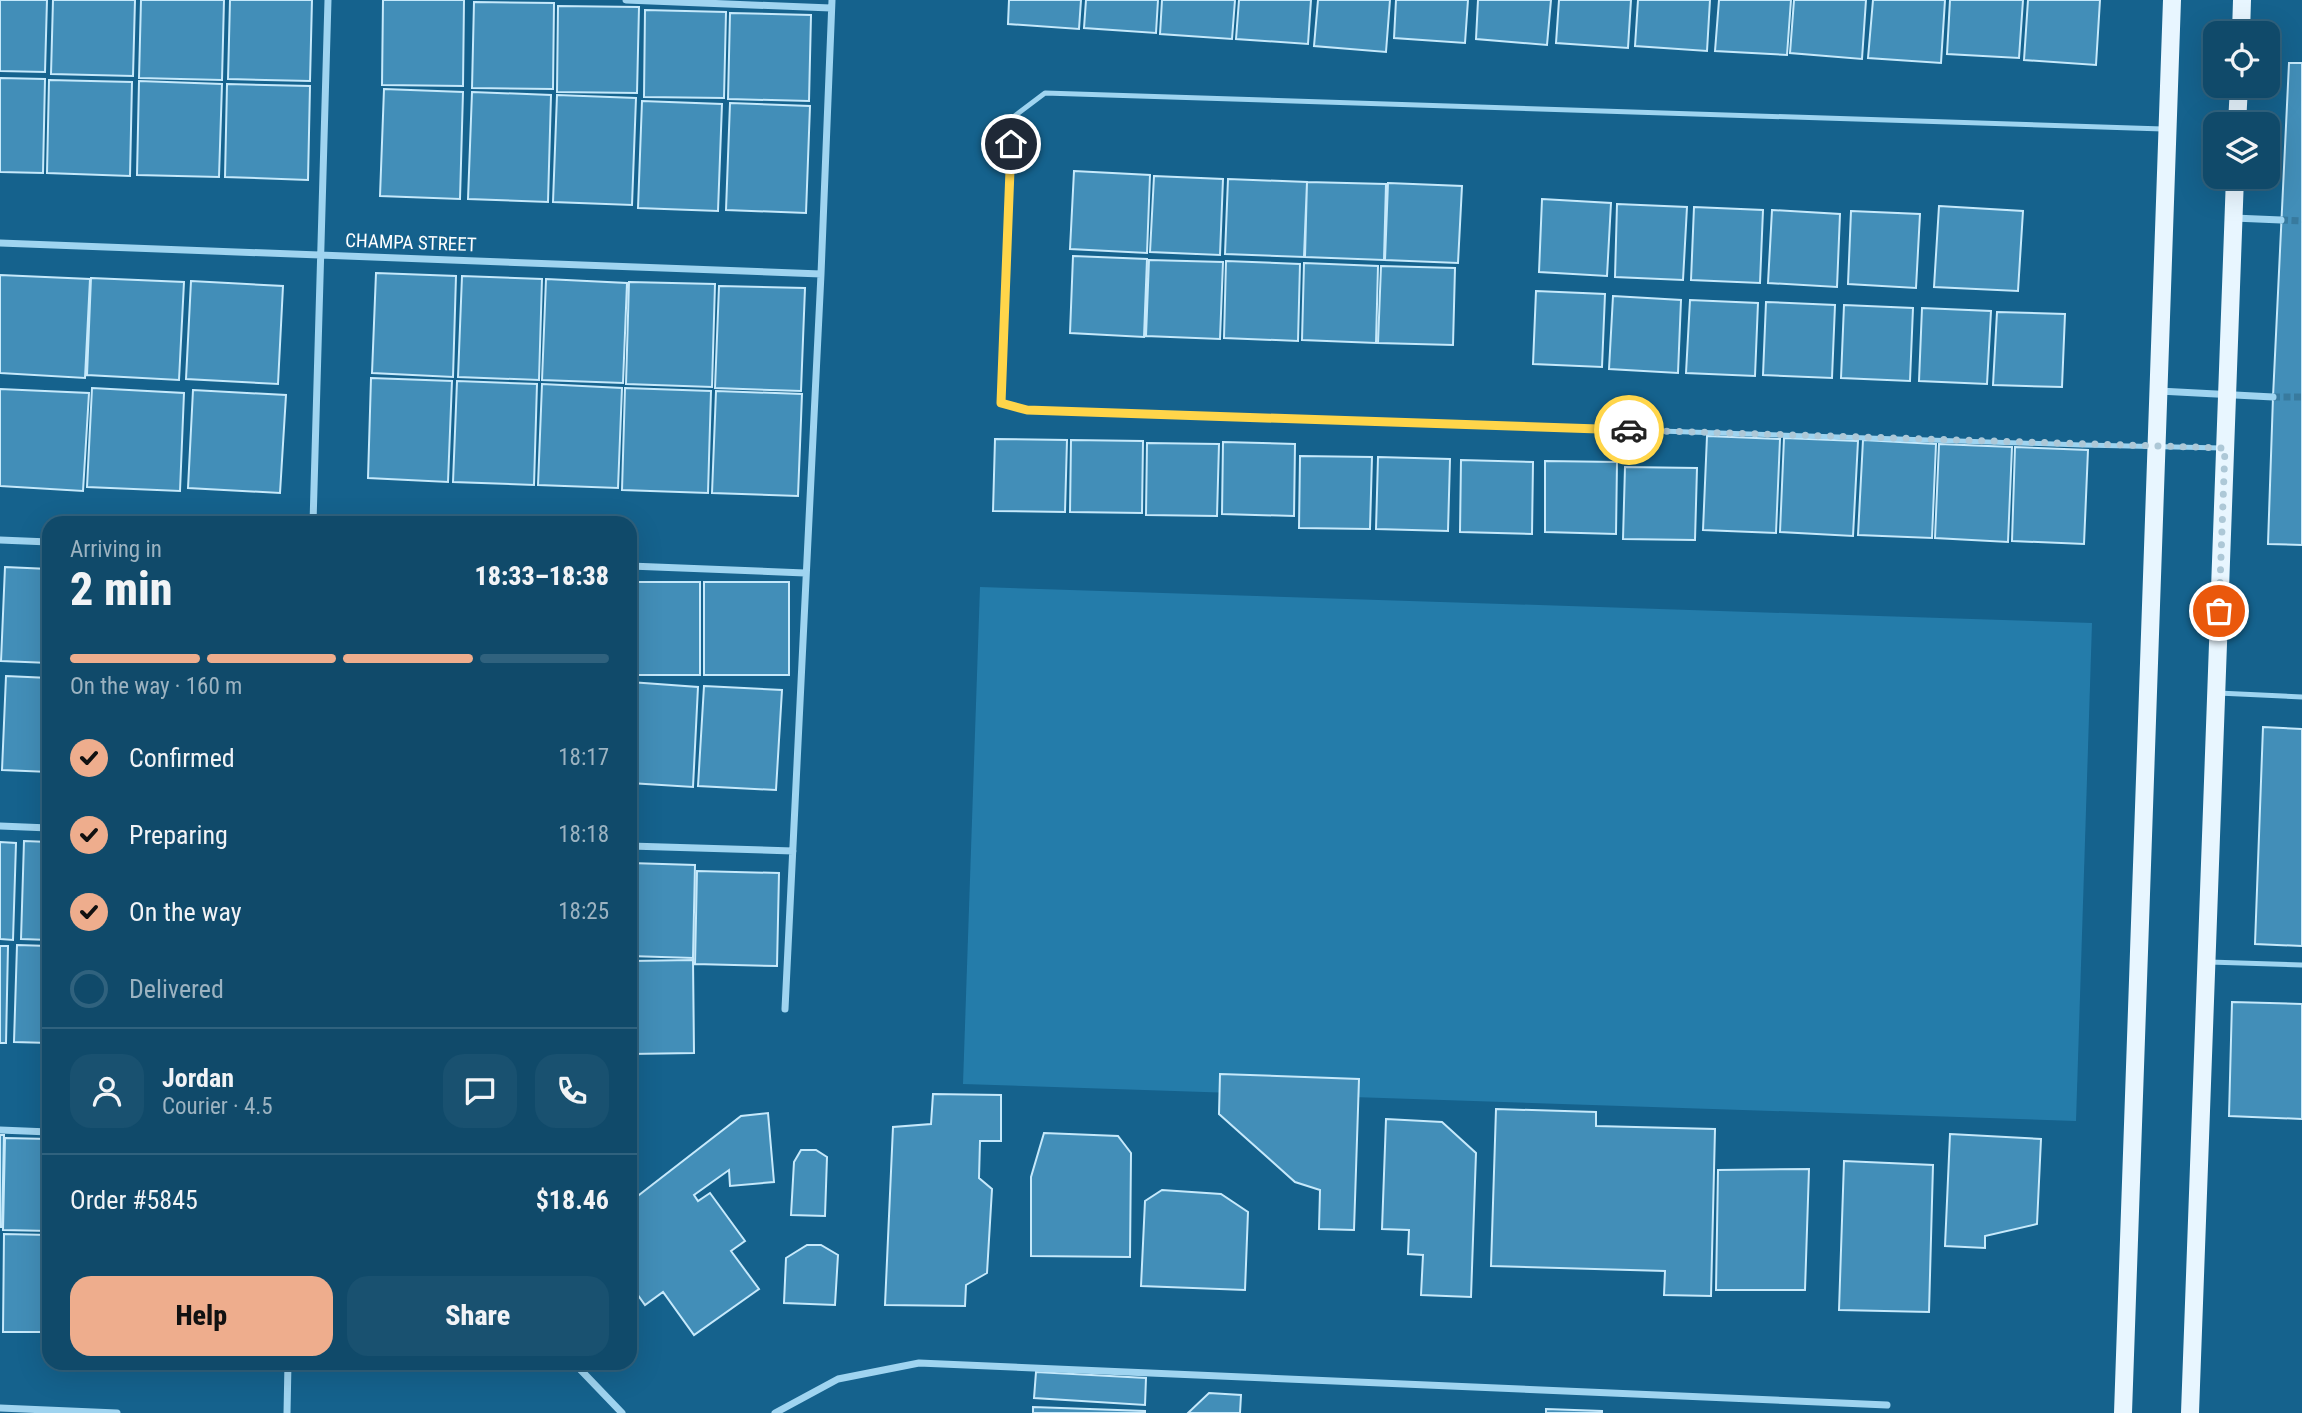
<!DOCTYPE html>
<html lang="en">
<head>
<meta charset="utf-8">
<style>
	:root { --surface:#104a6a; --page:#195170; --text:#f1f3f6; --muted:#9cb3c1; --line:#30627e; --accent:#eead8d }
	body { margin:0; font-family:"Roboto Condensed",sans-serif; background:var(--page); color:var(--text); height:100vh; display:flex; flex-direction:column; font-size:26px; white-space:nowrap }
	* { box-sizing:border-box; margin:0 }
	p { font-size:23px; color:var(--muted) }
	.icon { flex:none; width:38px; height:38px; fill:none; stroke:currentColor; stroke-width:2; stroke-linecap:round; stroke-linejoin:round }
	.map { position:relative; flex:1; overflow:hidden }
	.drawer { position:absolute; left:42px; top:516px; width:595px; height:854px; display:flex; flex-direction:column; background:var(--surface); border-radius:21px; box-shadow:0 7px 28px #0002,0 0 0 2px var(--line) }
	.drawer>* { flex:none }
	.controls { position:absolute; left:2203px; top:21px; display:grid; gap:14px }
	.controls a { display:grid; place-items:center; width:77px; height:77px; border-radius:14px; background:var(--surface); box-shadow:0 7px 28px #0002,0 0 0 2px var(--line); font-size:35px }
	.pin { position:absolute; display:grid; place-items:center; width:60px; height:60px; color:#fff; margin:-30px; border:4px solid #fff; border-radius:50%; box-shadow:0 2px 7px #0007 }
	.courier { position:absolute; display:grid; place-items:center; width:70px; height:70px; margin:-35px; border:5px solid #ffd54a; border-radius:50%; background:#fff; color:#222; box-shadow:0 2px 9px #0007 }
	.head em { font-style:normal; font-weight:800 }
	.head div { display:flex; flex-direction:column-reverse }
	.head { display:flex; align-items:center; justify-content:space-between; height:119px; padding:0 28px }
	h1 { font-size:46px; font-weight:800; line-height:52px }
	.bar { display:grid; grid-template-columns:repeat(4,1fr); gap:10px 7px; align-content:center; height:84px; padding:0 28px }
	.bar i { height:9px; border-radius:5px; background:var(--line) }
	.bar .active { background:var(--accent) }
	.bar p { grid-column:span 4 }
	.line { display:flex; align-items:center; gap:18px; padding:0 28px; border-top:2px solid var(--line) }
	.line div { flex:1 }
	.round { display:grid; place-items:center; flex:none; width:74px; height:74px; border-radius:21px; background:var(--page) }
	ol { padding:0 28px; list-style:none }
	li { display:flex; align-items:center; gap:21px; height:77px }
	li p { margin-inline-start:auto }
	li .icon { padding:7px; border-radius:50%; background:var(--accent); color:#111; stroke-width:4 }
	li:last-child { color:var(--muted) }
	li i { width:38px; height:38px; border:4px solid var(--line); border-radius:50% }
	.action { display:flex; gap:14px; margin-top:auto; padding:14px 28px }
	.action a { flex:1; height:80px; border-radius:21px; background:var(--accent); color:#111; font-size:28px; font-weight:800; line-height:80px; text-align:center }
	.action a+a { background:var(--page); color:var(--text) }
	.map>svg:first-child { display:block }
</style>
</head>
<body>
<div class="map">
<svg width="2302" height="1413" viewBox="0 0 2302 1413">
	<rect width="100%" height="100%" fill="#15628d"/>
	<path fill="#247caa" d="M980,587L2092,623L2076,1121L963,1084Z"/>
	<path fill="#428eb8" stroke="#c6e9fb" stroke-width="2" d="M0,0H47L45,72L0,71Z
		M53,0H135L133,76L51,74Z
		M141,0H224L222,80L139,78Z
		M230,0H312L310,81L228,79Z
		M383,0H464L463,86L382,85Z
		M1009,0H1081L1079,29L1008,24Z
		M1086,0H1158L1156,33L1084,28Z
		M1162,0H1235L1232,39L1160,34Z
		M1239,0H1311L1308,44L1236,39Z
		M1318,0H1390L1386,52L1314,46Z
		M1396,0H1468L1465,43L1394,38Z
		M1478,0H1551L1547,45L1476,39Z
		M1559,0H1631L1628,48L1556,43Z
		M1638,0H1710L1707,51L1635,46Z
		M1719,0H1791L1787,55L1715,51Z
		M1794,0H1866L1862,59L1790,53Z
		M1873,0H1945L1941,63L1868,58Z
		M1950,0H2023L2019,58L1947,54Z
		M2028,0H2100L2096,65L2024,60Z
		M474,2L554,3L553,89L472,88Z
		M558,6L639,7L637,93L557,92Z
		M645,10L726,12L724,98L644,97Z
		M730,13L811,15L809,101L728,99Z
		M2289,63H2302V545L2268,544L2273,397Z
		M0,78L45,79L43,173L0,172Z
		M49,80L132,82L130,176L47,173Z
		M139,81L222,84L219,177L137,175Z
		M227,84L310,86L308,180L225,177Z
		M384,89L463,92L460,199L380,196Z
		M472,92L551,95L548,202L468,199Z
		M557,95L636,98L632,205L553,202Z
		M642,101L722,104L718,211L638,208Z
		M730,103L810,106L806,213L726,210Z
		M1074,171L1150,175L1147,253L1070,249Z
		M1154,176L1223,179L1220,255L1150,252Z
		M1228,179L1307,182L1304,257L1225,254Z
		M1307,182L1386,184L1384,260L1305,257Z
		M1388,183L1462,186L1458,263L1385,260Z
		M1542,199L1611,203L1607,276L1539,272Z
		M1617,204L1687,207L1683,280L1615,277Z
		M1939,206L2023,211L2018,291L1934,287Z
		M1694,207L1763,210L1760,283L1691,280Z
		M1772,210L1840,214L1837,287L1768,283Z
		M1851,211L1920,214L1916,288L1848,284Z
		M1073,256L1147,259L1144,337L1070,333Z
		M1149,260L1223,262L1220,339L1146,336Z
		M1226,261L1300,264L1298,341L1224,338Z
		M1304,263L1378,266L1376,343L1302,340Z
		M1381,266L1455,268L1453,345L1378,343Z
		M376,273L456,276L453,377L372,373Z
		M0,275L90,279L85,378L0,373Z
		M462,276L542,279L539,380L458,377Z
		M91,278L184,282L179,380L87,375Z
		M546,279L627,283L623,383L542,380Z
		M191,281L283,286L278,384L186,379Z
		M629,282L715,284L712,387L626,384Z
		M719,286L805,288L801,391L715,388Z
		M1536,291L1605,294L1602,367L1533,364Z
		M1613,296L1681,300L1678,373L1609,369Z
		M1690,300L1758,303L1755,376L1686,373Z
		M1766,302L1835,305L1832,378L1763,375Z
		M1844,305L1913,308L1910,381L1841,378Z
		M1922,308L1991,311L1987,384L1919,381Z
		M1997,312L2065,314L2062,387L1993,385Z
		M371,378L452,381L448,482L368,478Z
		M457,381L537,384L534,485L453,482Z
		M542,384L622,388L618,488L538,485Z
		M92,388L184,393L180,491L87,487Z
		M625,388L711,391L708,493L622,490Z
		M0,389L89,393L83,491L0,486Z
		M193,390L286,395L280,493L188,488Z
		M716,391L802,394L798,496L712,493Z
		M1707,436L1780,439L1776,533L1703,530Z
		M1784,438L1858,441L1853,536L1780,532Z
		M995,439L1067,440L1065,512L993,511Z
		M1071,440L1143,441L1142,513L1070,512Z
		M1863,440L1936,444L1932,538L1858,535Z
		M1223,442L1295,444L1294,516L1222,514Z
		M1147,443L1219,444L1217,516L1146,515Z
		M1939,444L2012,447L2008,542L1935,538Z
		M2015,447L2088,450L2084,544L2012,541Z
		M1300,456L1372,457L1370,529L1299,528Z
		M1378,457L1450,459L1448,531L1376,529Z
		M1461,460L1533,462L1532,534L1460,532Z
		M1545,461L1617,462L1616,534L1545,532Z
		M1625,467L1697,468L1695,540L1623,539Z
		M5,567L49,569V663L1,661Z
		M630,582H700V675H630Z
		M704,582H789V675H704Z
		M6,676L49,678V772L2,770Z
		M630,682L698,687L693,787L630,783Z
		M704,686L782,690L776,790L698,786Z
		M2263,727L2302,729V946L2255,944Z
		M24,841L49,842V940L21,939Z
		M0,842L16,843L13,940L0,939Z
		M630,863L695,865L693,958L630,956Z
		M697,871L779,873L777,966L695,964Z
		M17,945L49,946V1043L14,1042Z
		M0,946H8L6,1043H0Z
		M693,960L694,1053L630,1054V961Z
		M2232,1002L2302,1004V1119L2229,1116Z
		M1220,1074L1359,1079L1354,1230L1319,1229L1320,1190L1295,1182L1219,1114Z
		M933,1094L1001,1095V1141H980L979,1178L992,1189L987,1273L966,1285L965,1306L885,1305L893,1127L931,1124Z
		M1496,1109L1596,1112V1126L1715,1129L1711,1296L1664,1295L1665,1271L1491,1266Z
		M768,1113L774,1182L730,1186L729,1170L694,1195L698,1201L710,1193L745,1241L731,1251L759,1289L694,1335L663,1292L645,1305L630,1284V1270L637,1265L634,1215L630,1209V1202L741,1116Z
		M1386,1119L1442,1122L1476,1153L1471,1297L1421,1295L1423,1255L1408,1254L1409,1230L1382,1229Z
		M1044,1133L1118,1136L1131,1153L1130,1257L1031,1256V1177Z
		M1950,1134L2041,1139L2037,1224L1985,1236V1248L1945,1246Z
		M0,1135H4L2,1227H0Z
		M5,1138L49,1139V1231L3,1230Z
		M801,1150H816L827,1157L825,1216L791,1215L794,1162Z
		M1844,1161L1933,1165L1929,1312L1839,1310Z
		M1809,1169L1805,1290H1716L1718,1170Z
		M1162,1190L1221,1194L1248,1212L1245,1290L1141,1286L1145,1201Z
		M4,1234L49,1235V1332H3Z
		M807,1245H821L838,1255L835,1305L784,1303L786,1258Z
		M1036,1372L1146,1378L1145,1405L1034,1398Z
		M1209,1393L1241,1395L1240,1413H1188Z
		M1033,1407L1145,1411V1413H1033Z
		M1546,1409L1602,1411V1413H1546Z"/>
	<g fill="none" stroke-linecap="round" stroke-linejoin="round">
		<path stroke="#387a9e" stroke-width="7" stroke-dasharray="7 3.5" stroke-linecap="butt" d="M2281,220L2302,221
			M2273,397H2302"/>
		<path stroke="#9fd4f0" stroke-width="5" d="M2163,129L1045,93L1012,118L1001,403L1026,410L2082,445L2222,448
			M2218,693L2302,697
			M2209,962L2302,965"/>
		<path stroke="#9fd4f0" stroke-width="7" d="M626,0L831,8
			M2234,218L2281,220
			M0,243L821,274
			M2159,391L2273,397
			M313,523L328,0
			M0,540L49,542
			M630,566L805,573
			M0,826L49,828
			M630,846L793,851
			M785,1009L821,274L832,0
			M0,1130L49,1132
			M574,1363L622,1413
			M0,1408L117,1413
			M287,1413L288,1363
			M775,1413L838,1379L919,1363L1887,1405"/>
		<path stroke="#e8f6ff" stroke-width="18" d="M2241,33L2242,0
			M2237,124L2239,86
			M2123,1413L2172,0
			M2190,1413L2235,177"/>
	</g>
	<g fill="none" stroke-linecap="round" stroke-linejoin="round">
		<path stroke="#adc8d7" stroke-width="7" stroke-dasharray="0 12.6" d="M1629,430L2225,448L2219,611"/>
		<path stroke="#ffd54a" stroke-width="9" d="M1011,144L1001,403L1027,410L1629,430"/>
	</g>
	<g text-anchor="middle" stroke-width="5" stroke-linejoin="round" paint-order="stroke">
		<g font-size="19" fill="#fff" stroke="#15628d">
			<text transform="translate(411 242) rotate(2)" y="7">CHAMPA STREET</text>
		</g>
	</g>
</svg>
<div class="controls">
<a><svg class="icon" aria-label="locate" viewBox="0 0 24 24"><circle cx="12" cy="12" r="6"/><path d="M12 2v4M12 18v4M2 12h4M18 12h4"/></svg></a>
<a><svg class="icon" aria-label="layers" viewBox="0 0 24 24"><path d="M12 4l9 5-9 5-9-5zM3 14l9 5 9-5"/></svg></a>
</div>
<div class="pin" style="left:2219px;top:611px;background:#ea580c"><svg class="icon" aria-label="bag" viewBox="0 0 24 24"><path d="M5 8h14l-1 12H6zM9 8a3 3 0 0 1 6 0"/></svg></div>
<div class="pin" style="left:1011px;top:144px;background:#1f2937"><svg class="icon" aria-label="home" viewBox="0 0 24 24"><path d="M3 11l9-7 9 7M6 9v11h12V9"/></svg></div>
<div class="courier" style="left:1629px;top:430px"><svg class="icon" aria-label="car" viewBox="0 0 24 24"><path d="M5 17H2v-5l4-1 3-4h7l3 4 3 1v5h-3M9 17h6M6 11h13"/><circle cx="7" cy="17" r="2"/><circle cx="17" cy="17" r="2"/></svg></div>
<section class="drawer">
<div class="head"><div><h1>2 min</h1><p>Arriving in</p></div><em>18:33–18:38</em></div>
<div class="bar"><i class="active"></i><i class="active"></i><i class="active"></i><i></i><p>On the way · 160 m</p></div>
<ol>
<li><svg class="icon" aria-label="check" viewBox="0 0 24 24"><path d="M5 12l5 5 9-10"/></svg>Confirmed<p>18:17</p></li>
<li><svg class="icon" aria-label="check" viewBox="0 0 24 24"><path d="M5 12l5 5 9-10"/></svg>Preparing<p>18:18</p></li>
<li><svg class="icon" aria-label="check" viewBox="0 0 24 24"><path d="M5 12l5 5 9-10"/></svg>On the way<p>18:25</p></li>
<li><i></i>Delivered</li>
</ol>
<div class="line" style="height:126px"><a class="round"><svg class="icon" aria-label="person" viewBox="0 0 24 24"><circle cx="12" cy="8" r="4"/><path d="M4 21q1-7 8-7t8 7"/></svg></a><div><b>Jordan</b><p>Courier · 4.5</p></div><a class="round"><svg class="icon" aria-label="chat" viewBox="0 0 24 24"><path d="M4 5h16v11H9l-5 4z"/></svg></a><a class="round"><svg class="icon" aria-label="phone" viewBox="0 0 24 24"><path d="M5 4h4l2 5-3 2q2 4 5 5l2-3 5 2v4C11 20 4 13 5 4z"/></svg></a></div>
<div class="line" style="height:91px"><div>Order #5845</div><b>$18.46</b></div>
<div class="action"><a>Help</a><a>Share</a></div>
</section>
</div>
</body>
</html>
